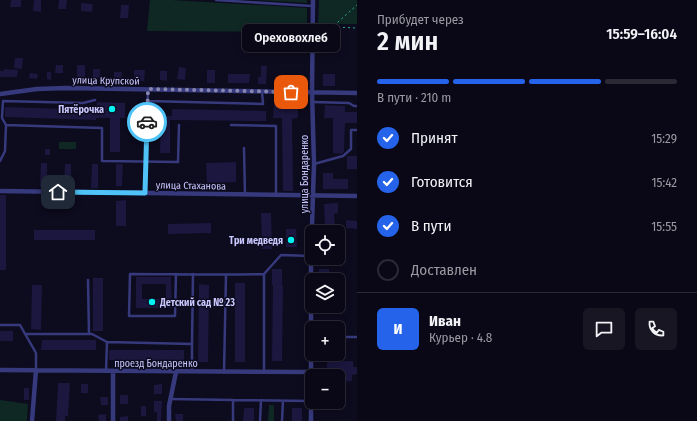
<!DOCTYPE html>
<html lang="ru">
<head>
<meta charset="utf-8">
<style>
	:root { --surface:#0a0816; --page:#181623; --text:#f1f3f6; --muted:#999aa1; --line:#2a2935; --accent:#2563eb }
	body { margin:0; font-family:"Fira Sans Condensed",sans-serif; background:var(--page); color:var(--text); height:100vh; display:flex; flex-direction:column; font-size:15px; white-space:nowrap }
	* { box-sizing:border-box; margin:0 }
	p { font-size:13px; color:var(--muted) }
	.icon { flex:none; width:22px; height:22px; fill:none; stroke:currentColor; stroke-width:2; stroke-linecap:round; stroke-linejoin:round }
	.map { position:relative; flex:1; overflow:hidden }
	.panel { display:flex; flex-direction:column; background:var(--surface); width:340px }
	.panel>* { flex:none }
	.buttons { position:absolute; left:305px; top:225px; display:grid; gap:8px }
	.buttons a { display:grid; place-items:center; width:40px; height:40px; border-radius:6px; background:var(--surface); box-shadow:0 2px 10px #0003,0 0 0 1px var(--line); font-size:20px }
	.pin { position:absolute; display:grid; place-items:center; width:34px; height:34px; color:#fff; margin:-17px; border-radius:8px; box-shadow:0 2px 6px #0006 }
	.courier { position:absolute; display:grid; place-items:center; width:40px; height:40px; margin:-20px; border:3px solid #4fc3f7; border-radius:50%; background:#fff; color:#222; box-shadow:0 1px 5px #0007 }
	.bubble { position:absolute; height:28px; border-radius:6px; background:var(--surface); box-shadow:0 2px 10px #0003,0 0 0 1px var(--line); font-size:13px; font-weight:600; line-height:28px; text-align:center }
	.summary em { font-style:normal; font-weight:600 }
	.summary div { display:flex; flex-direction:column-reverse }
	.summary { display:flex; align-items:center; justify-content:space-between; height:68px; padding:0 20px }
	h1 { font-size:26px; font-weight:600; line-height:30px }
	.bar { display:grid; grid-template-columns:repeat(4,1fr); gap:6px 4px; align-content:center; height:48px; padding:0 20px }
	.bar i { height:5px; border-radius:3px; background:var(--line) }
	.bar .on { background:var(--accent) }
	.bar p { grid-column:span 4 }
	.line { display:flex; align-items:center; gap:10px; padding:0 20px; border-top:1px solid var(--line) }
	.line div { flex:1 }
	.round { display:grid; place-items:center; flex:none; width:42px; height:42px; border-radius:6px; background:var(--page) }
	ol { padding:0 20px; list-style:none }
	li { display:flex; align-items:center; gap:12px; height:44px }
	li p { margin-inline-start:auto }
	li .icon { padding:4px; border-radius:50%; background:var(--accent); color:#fff; stroke-width:4 }
	li:last-child { color:var(--muted) }
	li i { width:22px; height:22px; border:2px solid var(--line); border-radius:50% }
	main { display:flex; flex:1; min-height:0 }
	.map>svg:first-child { display:block }
</style>
</head>
<body>
<main>
<div class="map">
<svg width="357" height="421" viewBox="0 0 357 421">
	<rect width="100%" height="100%" fill="#0d0b1e"/>
	<path fill="#0f2824" d="M150,0H172L307,8V32L147,31Z
		M257,0H307V3Z
		M319,0H357V24H318Z
		M59,142H76V149H59Z
		M0,400L28,404L27,421H0Z
		M269,405H274V421H268Z"/>
	<path fill="#1b173f" fill-rule="evenodd" d="M11,0H21V7H10Z
		M34,0H41V12L33,11Z
		M59,0H67L66,9H58Z
		M81,3L93,4L92,12L81,11Z
		M121,5H129L128,18H120Z
		M15,58H23L22,69L14,68Z
		M56,65H63V73H55Z
		M77,65H85V77H77Z
		M261,66H267L266,84H258V77H261Z
		M179,67L186,68L185,80L177,79Z
		M4,69L18,70L17,77H0V71H4Z
		M93,69H100V78H93Z
		M134,70H145L144,81H134Z
		M207,70H215V83H207Z
		M160,71H167V81L160,80Z
		M47,72H51V80L47,79Z
		M114,72H122L121,81H114Z
		M30,73L38,74L37,79L29,78Z
		M228,74H250L249,83H228Z
		M323,74H335V86H323Z
		M285,75H292V84H285Z
		M97,102L125,103V118H120V152H110V118H96V120L5,117V107L97,110Z
		M278,103H297V106H298V116L297,118L292,119L293,191H283L282,118H273L274,104H278Z
		M325,105L345,106V112H357V123H345L344,151L342,154L333,153V118H324Z
		M172,109L266,111V121L170,120V153H160L161,115L172,116Z
		M45,149H50V155H45Z
		M347,156H357V169H347Z
		M236,162V182L207,183L206,163Z
		M41,163H47V187H40Z
		M65,164H71V188H64Z
		M92,164H98V188H91Z
		M116,164H123L122,186H116Z
		M323,173H333V179H348V189H323Z
		M0,195H6V270H0Z
		M126,200V226H116V201Z
		M338,203V213L334,214L335,227H325L324,204Z
		M261,213H271L272,249H262Z
		M346,220L357,221V229L346,228Z
		M211,223V233L168,234V224Z
		M286,229H296L297,247H286Z
		M34,230H95V240H34Z
		M272,269H282V286H283L282,361H272L273,285H272Z
		M319,269H329V280H319Z
		M136,277H171L172,308H136ZM142,284H166V299H142Z
		M93,278H103V331H93Z
		M235,283H245V362H235Z
		M199,284L209,285L208,362H198Z
		M32,285H42L41,330L31,329Z
		M0,331H13V341H0Z
		M42,340H96V350H41Z
		M109,350H184V360H109Z
		M353,361V367H357V374L352,375V381L338,382V376H327V362Z
		M58,383H70L68,416H65V421H56Z
		M81,384H88V393H81Z
		M162,384V394H154V385Z
		M24,388H29V400H24Z
		M120,395H128V404H120Z
		M100,397H108V405H101Z
		M154,401H162L161,421H157V412H154Z
		M141,406H146V416H141Z
		M244,408H254V421H243Z
		M292,408H302V421H292Z
		M106,414V421H99L98,415Z
		M175,414H183V421H176Z
		M128,416V421H120V417Z"/>
	<g fill="none" stroke-linecap="round" stroke-linejoin="round">
		<path stroke="#2caf9a" stroke-width="1" stroke-dasharray="2 3" stroke-linecap="butt" d="M333,27L357,28
			M319,39L357,5"/>
		<path stroke="#363a7d" stroke-width="2.5" d="M216,0L312,6
			M148,101L263,104L262,92
			M313,102L349,103L354,106H357
			M6,125L2,118L3,101L83,103L95,100
			M231,125L276,126V195
			M244,148L245,195
			M0,161L5,151L6,125L102,128V161L178,162L179,125
			M314,164L343,156L351,149V130H357
			M145,193L148,90
			M176,274L175,316H129L130,274C175,274 219,275 264,274L281,255L311,256
			M264,274V372
			M88,280L89,334
			M0,325H20L36,353V370
			M25,334H92L107,342L192,344V371
			M338,337H357
			M192,344L193,274
			M106,371L107,342
			M224,372L226,275
			M171,399L233,400
			M233,421V400L311,401
			M260,421L261,400
			M282,421L283,401"/>
		<path stroke="#363a7d" stroke-width="4.5" d="M0,94L37,89L66,88L357,93
			M0,191L357,196
			M0,370L312,372
			M113,371V421
			M32,421L36,370
			M169,421V406L176,372
			M311,421V256L314,164L312,92L313,0"/>
	</g>
	<g fill="none" stroke-linecap="round" stroke-linejoin="round">
		<path stroke="#8786b0" stroke-width="4" stroke-dasharray="0 7.2" d="M147,122L148,89L291,92"/>
		<path stroke="#4fc3f7" stroke-width="5" d="M58,192L145,193L147,122"/>
	</g>
	<g fill="#00f3f3" stroke="#0d0b1e" stroke-width="1.5">
		<circle cx="112" cy="109" r="4"/>
		<circle cx="291" cy="240" r="4"/>
		<circle cx="152" cy="302" r="4"/>
	</g>
	<g text-anchor="middle" stroke-width="3" stroke-linejoin="round" paint-order="stroke">
		<g font-size="10" fill="#c9c8ff" stroke="#0d0b1e">
			<text transform="translate(106 80) rotate(1)" y="4">улица Крупской</text>
			<text transform="translate(304 174) rotate(-90)" y="4">улица Бондаренко</text>
			<text transform="translate(191 185) rotate(1)" y="4">улица Стаханова</text>
			<text x="156" y="367">проезд Бондаренко</text>
		</g>
		<g font-size="10" font-weight="bold" fill="#c9c8ff" stroke="#0d0b1e" text-anchor="end">
			<text x="104" y="113">Пятёрочка</text>
			<text x="283" y="244">Три медведя</text>
			<text x="160" y="306" text-anchor="start">Детский сад № 23</text>
		</g>
	</g>
</svg>
<div class="buttons">
<a><svg class="icon" aria-label="locate" viewBox="0 0 24 24"><circle cx="12" cy="12" r="6"/><path d="M12 2v4M12 18v4M2 12h4M18 12h4"/></svg></a>
<a><svg class="icon" aria-label="layers" viewBox="0 0 24 24"><path d="M12 4l9 5-9 5-9-5zM3 14l9 5 9-5"/></svg></a>
<a>+</a>
<a>−</a>
</div>
<div class="pin" style="left:291px;top:92px;background:#ea580c"><svg class="icon" aria-label="bag" viewBox="0 0 24 24"><path d="M5 8h14l-1 12H6zM9 8a3 3 0 0 1 6 0"/></svg></div>
<div class="pin" style="left:58px;top:192px;background:#1f2937"><svg class="icon" aria-label="home" viewBox="0 0 24 24"><path d="M3 11l9-7 9 7M6 9v11h12V9"/></svg></div>
<div class="courier" style="left:147px;top:122px"><svg class="icon" aria-label="car" viewBox="0 0 24 24"><path d="M5 17H2v-5l4-1 3-4h7l3 4 3 1v5h-3M9 17h6M6 11h13"/><circle cx="7" cy="17" r="2"/><circle cx="17" cy="17" r="2"/></svg></div>
<div class="bubble" style="left:242px;top:24px;width:98px">Ореховохлеб</div>
</div>
<section class="panel">
<div class="summary"><div><h1>2 мин</h1><p>Прибудет через</p></div><em>15:59–16:04</em></div>
<div class="bar"><i class="on"></i><i class="on"></i><i class="on"></i><i></i><p>В пути · 210 m</p></div>
<ol>
<li><svg class="icon" aria-label="check" viewBox="0 0 24 24"><path d="M5 12l5 5 9-10"/></svg>Принят<p>15:29</p></li>
<li><svg class="icon" aria-label="check" viewBox="0 0 24 24"><path d="M5 12l5 5 9-10"/></svg>Готовится<p>15:42</p></li>
<li><svg class="icon" aria-label="check" viewBox="0 0 24 24"><path d="M5 12l5 5 9-10"/></svg>В пути<p>15:55</p></li>
<li><i></i>Доставлен</li>
</ol>
<div class="line" style="height:72px"><b class="round" style="background:var(--accent);color:#fff">И</b><div><b>Иван</b><p>Курьер · 4.8</p></div><a class="round"><svg class="icon" aria-label="chat" viewBox="0 0 24 24"><path d="M4 5h16v11H9l-5 4z"/></svg></a><a class="round"><svg class="icon" aria-label="phone" viewBox="0 0 24 24"><path d="M5 4h4l2 5-3 2q2 4 5 5l2-3 5 2v4C11 20 4 13 5 4z"/></svg></a></div>
</section>
</main>
</body>
</html>
